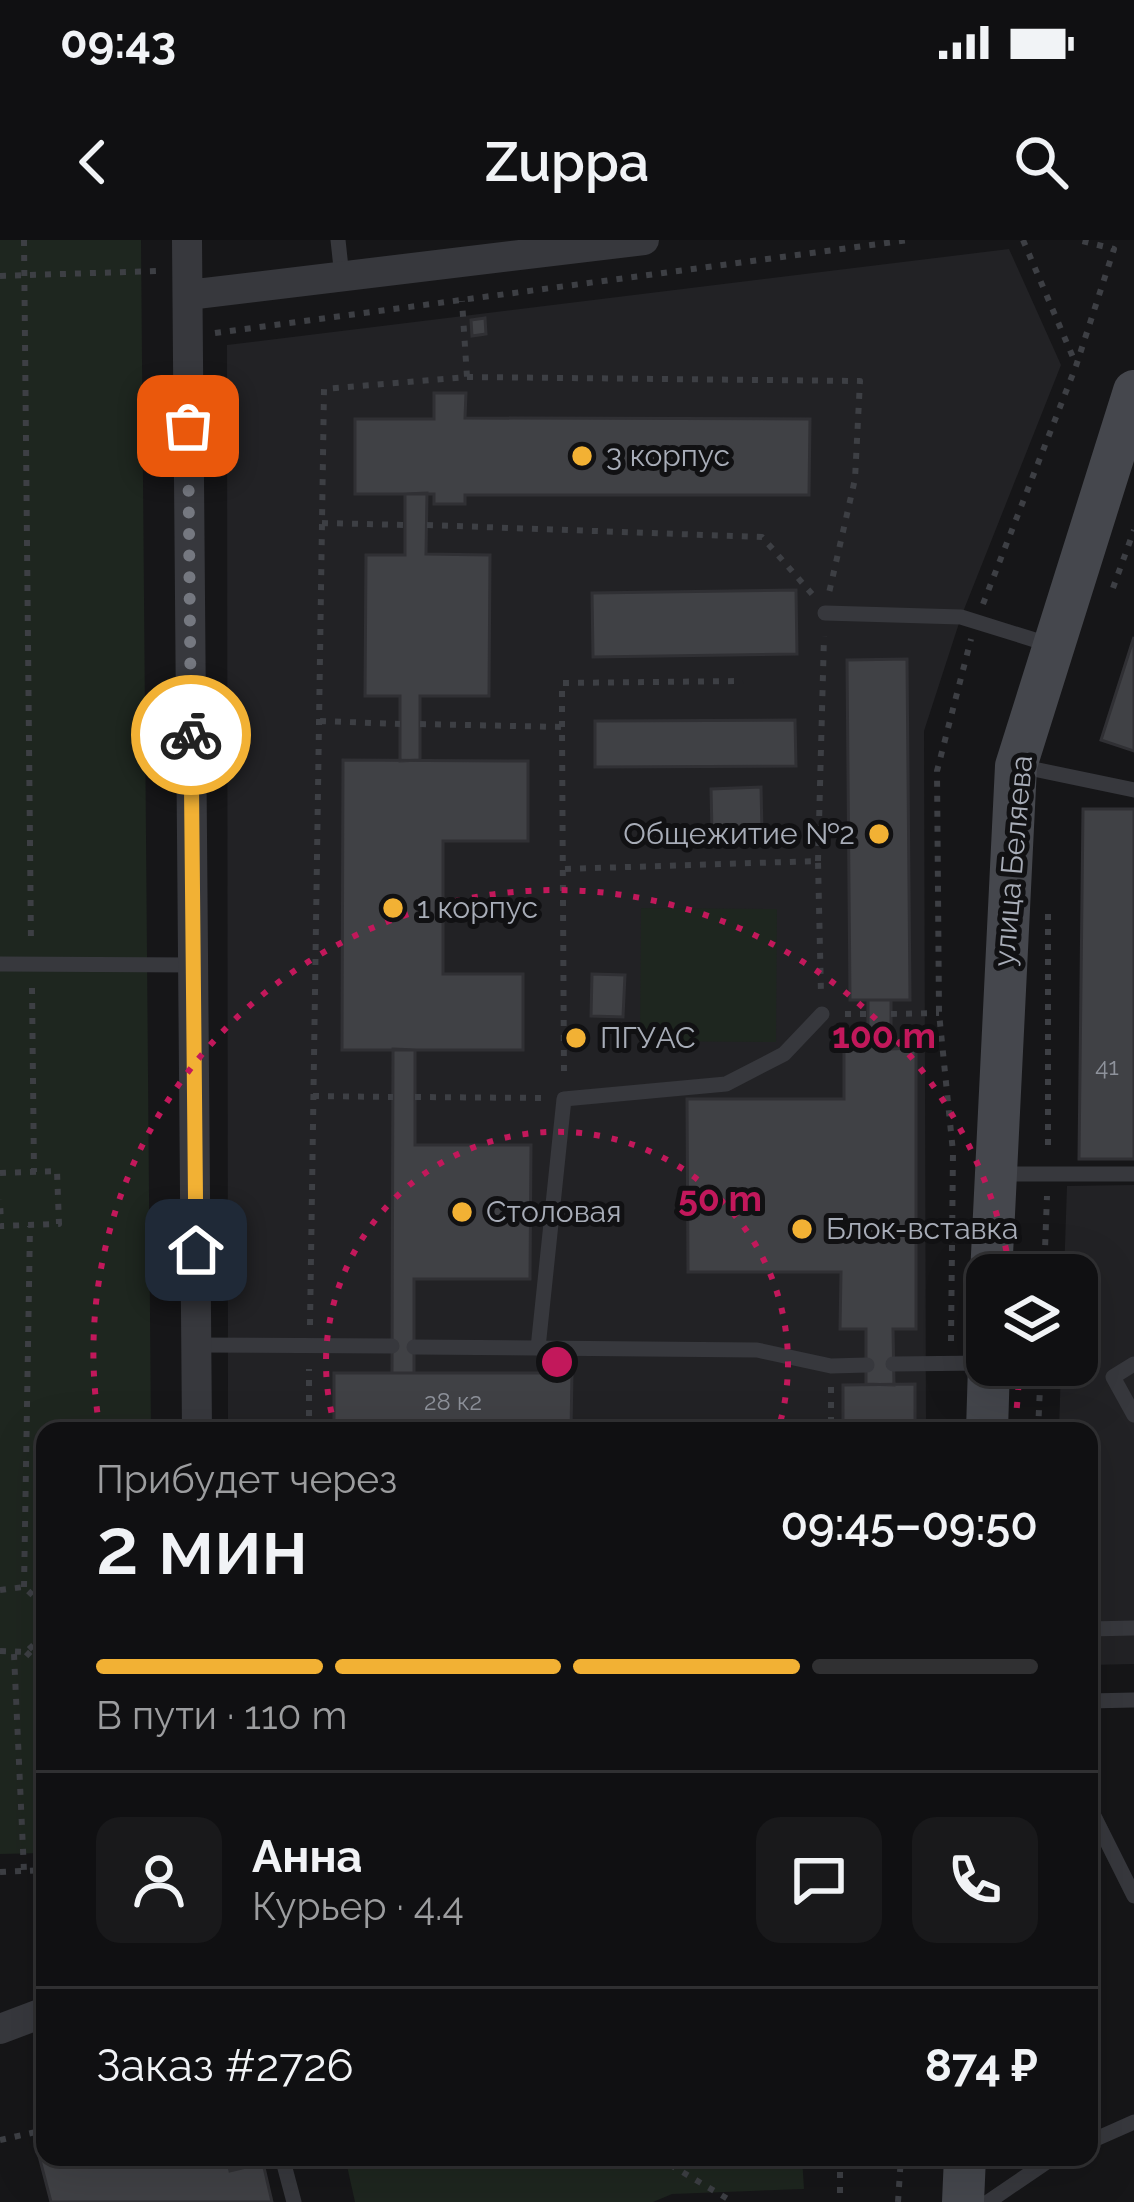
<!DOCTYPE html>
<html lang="ru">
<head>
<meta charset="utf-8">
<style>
	:root { --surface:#101012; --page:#19191b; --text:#f1f3f6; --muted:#9c9d9f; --line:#303032; --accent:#f2b134 }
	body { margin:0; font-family:Raleway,sans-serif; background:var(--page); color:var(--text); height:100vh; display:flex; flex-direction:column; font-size:45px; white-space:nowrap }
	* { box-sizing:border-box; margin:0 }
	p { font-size:39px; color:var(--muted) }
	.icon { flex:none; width:66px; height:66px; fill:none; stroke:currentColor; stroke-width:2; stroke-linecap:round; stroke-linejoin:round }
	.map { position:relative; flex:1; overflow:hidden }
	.sheet { position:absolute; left:36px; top:1182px; width:1062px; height:744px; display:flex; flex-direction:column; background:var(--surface); border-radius:24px; box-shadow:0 12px 48px #0002,0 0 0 3px var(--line) }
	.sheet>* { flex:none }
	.tools { position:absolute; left:966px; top:1014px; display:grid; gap:24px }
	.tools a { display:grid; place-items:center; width:132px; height:132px; border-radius:24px; background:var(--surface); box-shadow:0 12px 48px #0002,0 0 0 3px var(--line); font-size:60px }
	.pin { position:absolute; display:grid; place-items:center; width:102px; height:102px; color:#fff; margin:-51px; border-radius:24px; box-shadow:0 6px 18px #0006 }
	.courier { position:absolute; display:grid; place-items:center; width:120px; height:120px; margin:-60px; border:9px solid #f2b134; border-radius:50%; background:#fff; color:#222; box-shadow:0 3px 15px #0007 }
	.summary em { font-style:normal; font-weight:600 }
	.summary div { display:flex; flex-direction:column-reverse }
	.summary { display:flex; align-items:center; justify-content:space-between; height:204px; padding:0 60px }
	h1 { font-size:78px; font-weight:600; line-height:90px }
	.bar { display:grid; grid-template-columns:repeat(4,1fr); gap:18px 12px; align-content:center; height:144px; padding:0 60px }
	.bar i { height:15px; border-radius:9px; background:var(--line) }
	.bar .selected { background:var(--accent) }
	.bar p { grid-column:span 4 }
	.line { display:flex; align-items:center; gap:30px; padding:0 60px; border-top:3px solid var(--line) }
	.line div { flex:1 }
	.round { display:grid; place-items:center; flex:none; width:126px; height:126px; border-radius:24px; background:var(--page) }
	.status { display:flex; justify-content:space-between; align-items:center; height:84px; padding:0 60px; background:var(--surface); direction:ltr }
	.status svg { height:33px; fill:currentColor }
	header { display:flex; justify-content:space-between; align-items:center; height:156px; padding:0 60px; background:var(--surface); font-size:54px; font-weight:600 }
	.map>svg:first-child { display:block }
</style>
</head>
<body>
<div class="status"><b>09:43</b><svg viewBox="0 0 49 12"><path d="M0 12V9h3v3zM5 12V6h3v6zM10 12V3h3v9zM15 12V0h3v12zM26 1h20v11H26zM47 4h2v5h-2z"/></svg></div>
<header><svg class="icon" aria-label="back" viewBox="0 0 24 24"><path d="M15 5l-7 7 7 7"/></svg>Zuppa<svg class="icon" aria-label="search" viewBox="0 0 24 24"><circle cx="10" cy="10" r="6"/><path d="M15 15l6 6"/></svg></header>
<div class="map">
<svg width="1134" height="1962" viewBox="0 0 1134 1962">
	<rect width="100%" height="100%" fill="#161618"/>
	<path fill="#222225" d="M1009,9L1061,125L961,377L924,491L926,1191H228L227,105Z
		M1134,945V1424L1089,1425V1191H1059L1061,1125H1077V1035H1064L1067,946Z"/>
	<path fill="#1e261f" d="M0,0H141L151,1191H45V1613L0,1614Z
		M641,668L777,669L776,802L640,801Z
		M345,1917H802L804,1949L672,1954L653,1962H355Z"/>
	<path fill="#404145" stroke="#303034" stroke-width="3" d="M485,78L486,94L472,96L471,80Z
		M434,153H466L465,178L810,179L809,255H465V264H434V254H355V179H434Z
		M427,253L426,314L490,315L489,456H420V520L400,521V456H365L366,315H405V254Z
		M796,350L797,414L593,417L592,353Z
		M1134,397V511L1101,500Z
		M907,419L910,760H850L847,420Z
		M795,480L796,526L595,527V481Z
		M343,520L528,521V601H443V734H523V810H342Z
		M761,547L762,592L712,593L711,549Z
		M1083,569H1134V919H1079Z
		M592,734L625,735L623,777L591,776Z
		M868,760H891V809L916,808V1089H893L894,1145L866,1144V1089H840L841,1032H688L687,859H844V809L868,808Z
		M393,809L415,810V905H531L530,1039H414V1133H392Z
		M334,1133H572L571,1191H334Z
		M915,1144V1191H843V1145Z
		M39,1916L227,1917L230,1931L263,1923L272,1962H51Z"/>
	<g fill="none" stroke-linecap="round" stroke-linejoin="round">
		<path stroke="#3d3f44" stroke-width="6" stroke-dasharray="6 9" stroke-linecap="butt" d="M24,0L31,704
			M1023,0L1075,122
			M0,36L156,31
			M215,93L909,0
			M467,137L860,141L855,239L829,353
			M322,283L405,285
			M427,285L762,297L813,355
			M1113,348L1134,290
			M983,364L1076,126L1114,9L1078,0
			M320,481L400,484
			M420,484L562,487L564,836
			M562,487V443L743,441
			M818,621L824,396
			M565,629L818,621L821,754
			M1048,674V913
			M32,748L34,932
			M845,774H868
			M891,774L939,773
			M313,856L393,857
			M415,857L543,858
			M0,933L57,931L59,984L1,986L0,959
			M1044,1035L1047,956
			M310,1085L324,149L467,137L462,61
			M951,1101L953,912L939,773L937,531L971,399
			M831,1147V1191
			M309,1191V1129
			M1038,1191L1041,1125
			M24,1347L30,986
			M0,1350L24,1347L45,1367
			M0,1411L26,1412L45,1394
			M26,1412L45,1430
			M14,1414L24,1631
			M0,1632L45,1630
			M0,1900L45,1890
			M657,1917L733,1962
			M840,1917V1962
			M898,1962L901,1917"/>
		<path stroke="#37383d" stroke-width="15" d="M338,0L342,37
			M825,373L961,377L1051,405
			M1019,526L1134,550
			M0,724L193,725
			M997,934H1134
			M197,1105L392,1106
			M414,1107L757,1110L831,1126L867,1125
			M538,1108L564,859L726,844L784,814L822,774
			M893,1124L986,1123
			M1134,1124L1113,1137L1134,1175
			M1089,1389L1134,1388
			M1089,1461L1134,1460
			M1089,1566L1134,1656
			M1089,1902L1134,1882
			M282,1917L294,1962
			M988,1962L1054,1917"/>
		<path stroke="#37383d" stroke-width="30" d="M187,0L197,1191
			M188,55L644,0
			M0,1789L45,1772"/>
		<path stroke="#45474d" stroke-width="42" d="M991,1035L1016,526L1134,151
			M987,1191L989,1125
			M963,1962L965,1917"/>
	</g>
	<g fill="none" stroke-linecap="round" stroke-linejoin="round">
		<path stroke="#757880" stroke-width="12" stroke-dasharray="0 21.6" d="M188,186L191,495"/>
		<path stroke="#f2b134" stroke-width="15" d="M191,495L196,1010"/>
	</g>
	<g fill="none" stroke="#c2185b" stroke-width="6" stroke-dasharray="6 12">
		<path d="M336 1190A231 231 0 1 1 778 1190"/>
		<path d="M1019 1126A462 462 0 0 1 1014 1190M100 1190A462 462 0 0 1 1011 1034"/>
	</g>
	<g fill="#f2b134" stroke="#111113" stroke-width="4.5">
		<circle cx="582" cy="216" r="12"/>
		<circle cx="879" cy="594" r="12"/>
		<circle cx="393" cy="668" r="12"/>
		<circle cx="576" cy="798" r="12"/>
		<circle cx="462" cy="972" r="12"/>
		<circle cx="802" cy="989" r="12"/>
	</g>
	<g text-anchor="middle" stroke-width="10" stroke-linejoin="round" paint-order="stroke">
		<g font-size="24" fill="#8e929b">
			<text x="1107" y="835">41</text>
			<text x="453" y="1170">28 к2</text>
		</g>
		<g font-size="30" fill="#a8adb8" stroke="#111113" text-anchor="start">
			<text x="606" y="226">3 корпус</text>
			<text x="855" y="604" text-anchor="end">Общежитие №2</text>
			<text x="417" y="678">1 корпус</text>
			<text x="600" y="808">ПГУАС</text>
			<text x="486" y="982">Столовая</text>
			<text x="826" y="999">Блок-вставка</text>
		</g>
		<g font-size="30" fill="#a8adb8" stroke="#111113">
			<text transform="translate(1013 621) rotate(-85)" y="10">улица Беляева</text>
		</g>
	</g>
	<circle cx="557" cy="1122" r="18" fill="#c2185b" stroke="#111113" stroke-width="6"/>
	<g font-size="36" text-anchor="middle" font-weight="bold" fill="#c2185b" stroke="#111113" stroke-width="10" stroke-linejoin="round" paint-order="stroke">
		<text x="884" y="808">100 m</text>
		<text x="720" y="971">50 m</text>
	</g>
</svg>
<div class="tools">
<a><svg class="icon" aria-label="layers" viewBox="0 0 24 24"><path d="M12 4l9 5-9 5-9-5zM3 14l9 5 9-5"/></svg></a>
</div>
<div class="pin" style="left:188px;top:186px;background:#ea580c"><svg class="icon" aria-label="bag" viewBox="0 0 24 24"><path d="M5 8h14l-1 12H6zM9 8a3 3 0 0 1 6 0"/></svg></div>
<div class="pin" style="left:196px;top:1010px;background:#1f2937"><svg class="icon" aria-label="home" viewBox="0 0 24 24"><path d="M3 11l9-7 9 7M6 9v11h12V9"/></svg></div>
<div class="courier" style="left:191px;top:495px"><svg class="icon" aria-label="bike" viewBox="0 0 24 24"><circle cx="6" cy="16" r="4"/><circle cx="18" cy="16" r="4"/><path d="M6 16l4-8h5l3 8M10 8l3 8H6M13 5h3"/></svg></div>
<section class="sheet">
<div class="summary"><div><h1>2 мин</h1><p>Прибудет через</p></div><em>09:45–09:50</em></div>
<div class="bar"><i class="selected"></i><i class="selected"></i><i class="selected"></i><i></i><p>В пути · 110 m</p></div>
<div class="line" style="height:216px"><a class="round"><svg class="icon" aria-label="person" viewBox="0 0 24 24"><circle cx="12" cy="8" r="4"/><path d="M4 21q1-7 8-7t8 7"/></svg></a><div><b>Анна</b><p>Курьер · 4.4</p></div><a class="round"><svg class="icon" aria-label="chat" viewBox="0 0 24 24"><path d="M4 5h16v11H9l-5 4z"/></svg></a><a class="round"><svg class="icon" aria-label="phone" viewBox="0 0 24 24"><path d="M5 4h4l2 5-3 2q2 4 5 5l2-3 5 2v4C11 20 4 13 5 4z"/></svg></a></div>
<div class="line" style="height:156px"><div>Заказ #2726</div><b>874 ₽</b></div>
</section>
</div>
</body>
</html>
